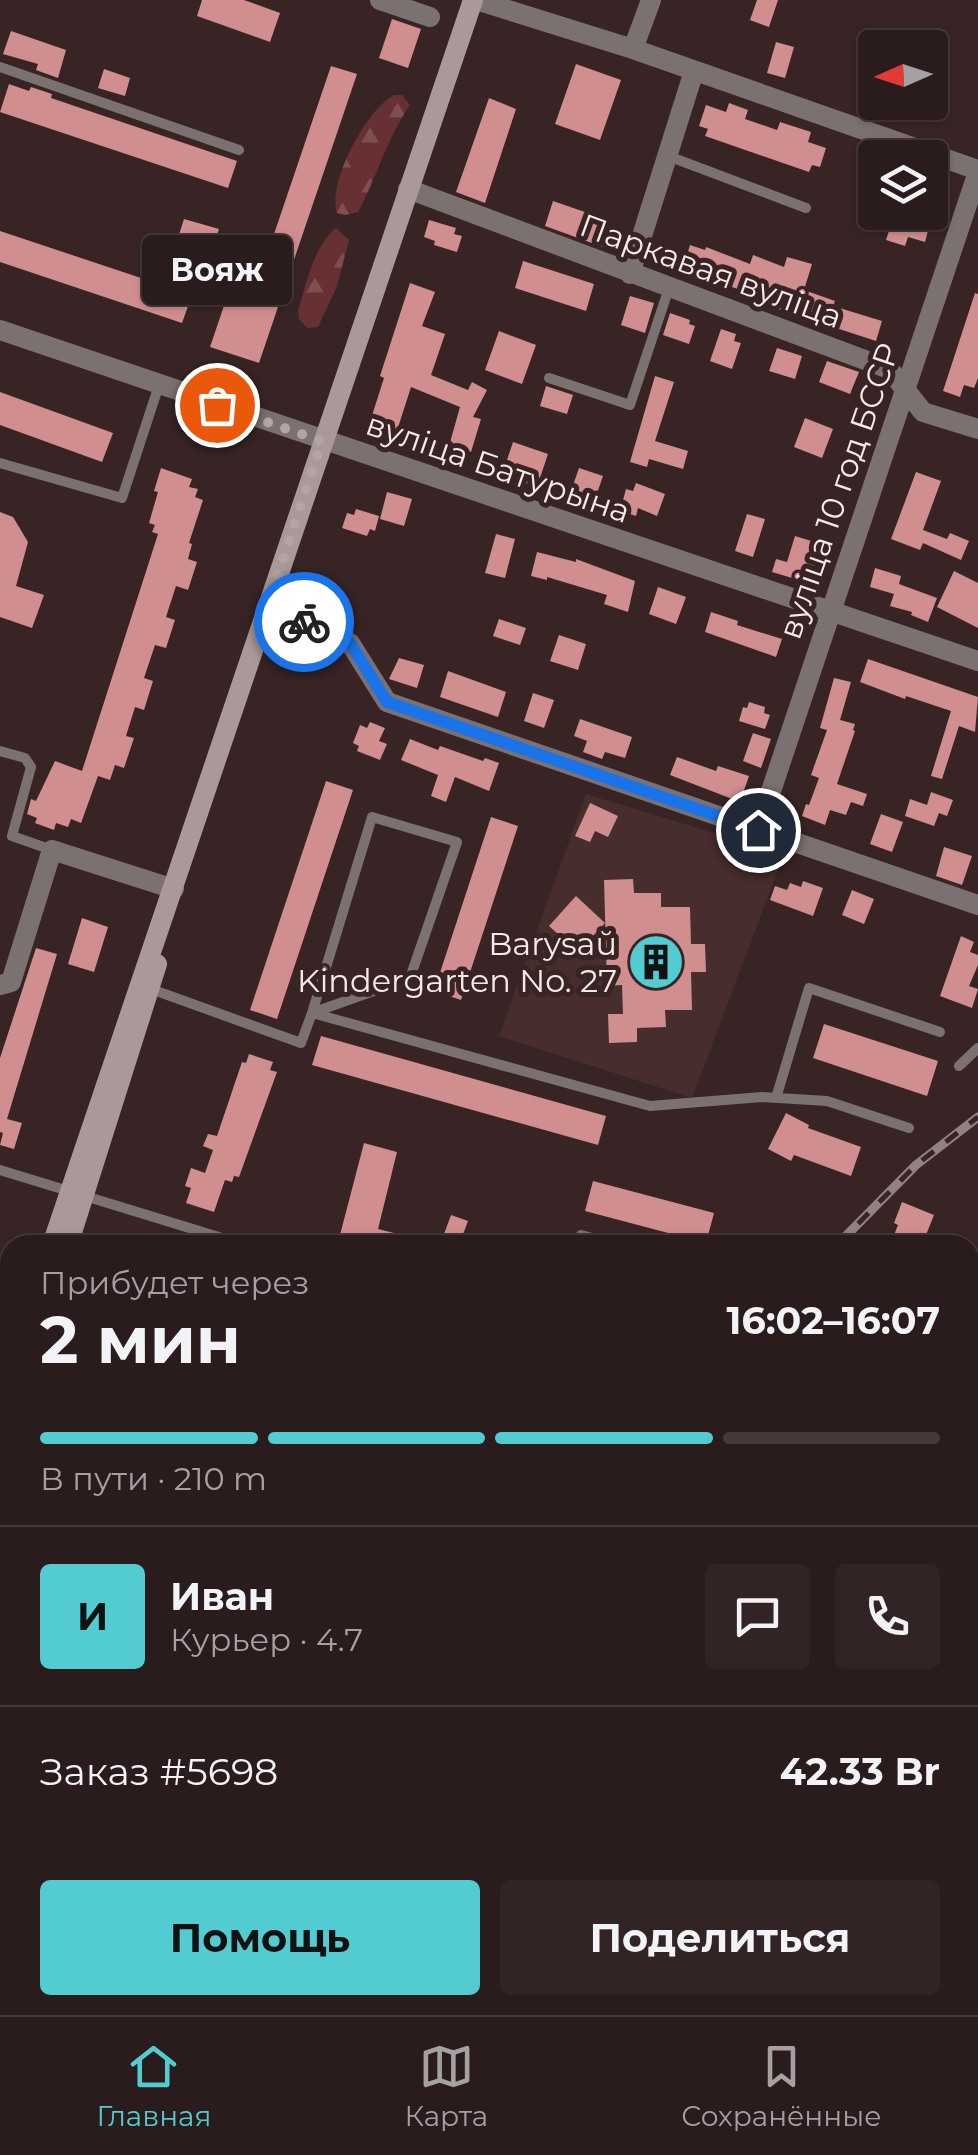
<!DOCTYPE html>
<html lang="ru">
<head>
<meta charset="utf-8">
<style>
	:root { --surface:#2a1b1c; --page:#322425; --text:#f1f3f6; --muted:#a5a1a3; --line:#46393b; --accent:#52ccd0 }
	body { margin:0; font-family:Montserrat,sans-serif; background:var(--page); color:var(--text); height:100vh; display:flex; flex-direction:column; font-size:38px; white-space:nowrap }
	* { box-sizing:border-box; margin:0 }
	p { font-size:32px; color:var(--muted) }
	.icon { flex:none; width:55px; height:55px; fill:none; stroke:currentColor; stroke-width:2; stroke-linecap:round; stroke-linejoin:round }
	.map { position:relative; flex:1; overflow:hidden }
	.panel { position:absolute; left:0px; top:1235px; width:980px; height:780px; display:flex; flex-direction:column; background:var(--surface); border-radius:30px 30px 0 0; box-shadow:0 2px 8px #0004,0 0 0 2px var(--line) }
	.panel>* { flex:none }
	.needle { width:65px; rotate:267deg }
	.controls { position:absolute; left:858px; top:30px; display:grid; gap:20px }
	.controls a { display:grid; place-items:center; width:90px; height:90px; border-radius:10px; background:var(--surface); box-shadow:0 2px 8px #0004,0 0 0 2px var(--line); font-size:50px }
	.pin { position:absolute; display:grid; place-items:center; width:85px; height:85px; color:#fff; margin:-42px; border:5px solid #fff; border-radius:50%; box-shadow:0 2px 10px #0007 }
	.courier { position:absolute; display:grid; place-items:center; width:100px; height:100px; margin:-50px; border:8px solid #1a73e8; border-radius:50%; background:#fff; color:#222; box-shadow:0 2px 12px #0007 }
	.bubble { position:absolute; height:70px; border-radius:10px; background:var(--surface); box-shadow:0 2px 8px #0004,0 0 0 2px var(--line); font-size:32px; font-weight:700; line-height:70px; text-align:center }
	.overview em { font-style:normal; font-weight:700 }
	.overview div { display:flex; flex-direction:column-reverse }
	.overview { display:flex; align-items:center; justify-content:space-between; height:170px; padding:0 40px }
	h1 { font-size:65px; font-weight:700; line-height:75px }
	.bar { display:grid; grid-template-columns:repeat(4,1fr); gap:15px 10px; align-content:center; height:120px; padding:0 40px }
	.bar i { height:12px; border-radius:8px; background:var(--line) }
	.bar .active { background:var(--accent) }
	.bar p { grid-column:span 4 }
	.line { display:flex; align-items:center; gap:25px; padding:0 40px; border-top:2px solid var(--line) }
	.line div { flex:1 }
	.round { display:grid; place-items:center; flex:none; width:105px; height:105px; border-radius:10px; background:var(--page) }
	.cta { display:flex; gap:20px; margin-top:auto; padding:20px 40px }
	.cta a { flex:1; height:115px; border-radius:10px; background:var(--accent); color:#111; font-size:40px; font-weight:700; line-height:115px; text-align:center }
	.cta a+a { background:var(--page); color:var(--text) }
	.dock { display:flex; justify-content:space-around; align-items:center; height:140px; border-top:2px solid var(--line); background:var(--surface); font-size:28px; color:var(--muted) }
	.dock a { display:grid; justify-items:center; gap:5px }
	.dock .active { color:var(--accent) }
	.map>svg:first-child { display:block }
</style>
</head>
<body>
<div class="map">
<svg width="978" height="2015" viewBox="0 0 978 2015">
	<defs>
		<pattern id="industrial-furrows" width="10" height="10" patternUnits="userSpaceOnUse" patternTransform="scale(2.5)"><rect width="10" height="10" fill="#472d2d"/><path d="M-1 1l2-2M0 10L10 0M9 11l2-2" fill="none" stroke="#624b4b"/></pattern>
		<pattern id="forest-firs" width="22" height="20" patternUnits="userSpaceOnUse" patternTransform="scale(2.5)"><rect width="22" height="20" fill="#673033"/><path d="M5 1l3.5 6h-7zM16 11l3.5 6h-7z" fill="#7e4e51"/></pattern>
	</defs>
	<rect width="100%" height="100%" fill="#382425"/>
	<path fill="#472d2d" d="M586,794L784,854L692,1098L499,1036Z"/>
	<path fill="url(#industrial-furrows)" d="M240,2005H434L451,2015H232Z"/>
	<path fill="url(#forest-firs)" d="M394,95H402L410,105C387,138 377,177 358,212L346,215L337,213C327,182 367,109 394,95Z
		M336,228L349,240L337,286L318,327L307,328L299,319L298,311C307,283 313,247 336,228Z"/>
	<path fill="#d08e8f" d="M202,0H244L280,13L270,42L197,16Z
		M757,0H778L769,27L750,20Z
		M392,19L421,29L408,68L379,58Z
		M11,31L66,50L58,78L36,70L38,64L3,54Z
		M776,42L794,47L785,78L767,73Z
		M576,64L621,80L600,140L555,124Z
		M331,66L357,74L259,363L210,347L230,288L253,296Z
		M104,69L130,78L125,96L98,88Z
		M9,84L29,91L31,87L52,94L51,98L237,161L228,188L0,112Z
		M489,98L516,109L485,203L456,192Z
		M729,103L748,110L745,119L777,130L780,122L811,132L808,142L826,148L820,167L812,165L809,172L705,136L708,129L699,126L706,105L726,112Z
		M553,201L611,221L603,247L545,226Z
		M894,216L929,227L925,242L908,237L905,246L886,240Z
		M184,219L219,229L211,254L176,244Z
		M429,220L456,228L454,234L462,236L457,252L434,245L435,241L424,237Z
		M0,231L192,295L182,323L0,262Z
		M690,245L705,250L706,247L750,264L753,255L784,267L787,257L812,264L804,290L835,301L833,306L882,321L876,341L769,306L770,301L724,284L725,281L683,268Z
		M523,261L594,284L586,311L515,288Z
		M410,283L435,292L422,326L445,334L431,375L468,390L472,382L487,390L473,417L481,419L471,452L449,446L460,407L411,387L395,437L368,428L384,378L380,376Z
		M975,293L978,294V378L974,388L964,385L960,397L943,391Z
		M630,296L654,303L645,333L621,325Z
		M670,313L690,320L689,324L695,326L689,344L663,335Z
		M721,329L736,334L734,341L741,343L732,369L710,361Z
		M499,331L536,345L522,384L485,370Z
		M777,348L802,356L795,379L769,371Z
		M827,361L859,372L850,394L819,382Z
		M655,376L674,382L655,441L688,451L683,469L649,459L647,467L630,462Z
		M546,386L573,395L567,414L540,406Z
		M0,392L113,433L102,462L0,425Z
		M805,418L833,429L822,458L794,447Z
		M513,442L548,454L537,487L502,475Z
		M161,468L192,479L189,487L198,489L195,497L203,500L189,543L192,544L188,559L197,562L188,590L176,586L166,617L175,620L166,648L155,645L144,678L153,681L144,710L135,707L126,736L134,738L124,768L115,765L110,780L98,776L81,823L71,819L68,827L56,823L54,830L35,823L37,818L27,814L31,799L36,801L55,761L82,771L158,534L152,532L155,525L149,523L158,492L154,491Z
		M579,468L603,476L594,502L570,494Z
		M916,472L941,481L923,530L947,539L950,533L969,541L961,560L923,543L920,550L891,539Z
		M636,483L665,494L657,516L638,508L636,516L620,511L626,489L633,491Z
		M387,492L412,499L404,526L380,519Z
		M356,509L379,516L375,531L370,529L367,536L342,528L347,513L354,515Z
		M0,512L13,517L28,542L16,586L44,595L32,628L0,617Z
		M747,514L765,519L753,557L735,551Z
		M496,534L515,539L505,578L485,573Z
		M795,536L821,544L809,583L772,572L776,559L787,562Z
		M537,552L576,562V559L635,581L628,612L604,604L607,595L547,577V580L531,576Z
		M875,568L901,576L899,584L937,598L928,622L911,615L912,612L890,606L894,594L870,587Z
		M954,571L978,583V628L937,607Z
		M658,587L686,597L676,624L649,614Z
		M711,612L738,621L737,625L782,639L776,657L705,632Z
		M499,619L526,628L520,645L493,636Z
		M559,635L586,644L578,670L550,661Z
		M399,658L424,665L417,688L389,679Z
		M868,659L978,697L975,732L959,726L942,779L931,776L951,711L906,696L905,699L860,682Z
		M448,671L506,692L498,717L440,697Z
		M834,678L851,682L840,720L855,724L853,730L855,731L837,784L867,794L863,806L851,802L846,815L830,810L825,825L802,816L806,804L809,805L819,778L811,775L827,730L820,728Z
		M533,693L554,700L544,728L524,721Z
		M749,702L765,707L764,713L770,715L765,729L739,721L743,707L747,708Z
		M580,719L632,737L625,758L605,752L602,759L583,752L587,741L574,736Z
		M370,722L385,728L379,741L387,744L380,760L357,751L359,746L353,743L360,725L367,728Z
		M753,733L771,739L761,768L743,761Z
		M410,739L438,750L440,746L483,761L485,758L499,763L489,791L455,777L446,802L431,796L438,775L401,760Z
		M677,757L716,771L718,766L749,776L740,802L670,775Z
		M326,781L353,790L277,1019L250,1010Z
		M931,792L953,800L947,816L939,813L934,826L905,816L910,799L927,805Z
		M590,803L618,816L608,837L595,831L590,842L575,836Z
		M881,814L903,822L892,852L870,844Z
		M491,817L518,826L461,1000L434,991Z
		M944,847L972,856L962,885L936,876Z
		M633,879L634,893H661V907H690L691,944H705L706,972H691L692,1010H665L666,1027L637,1028V1042L609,1043L608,1014H623L622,985L607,986L604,880Z
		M803,881L823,888L813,916L770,900L775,886L787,890L790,883L801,887Z
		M852,890L874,899L864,924L842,915Z
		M576,896L605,923L578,952L549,926Z
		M82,918L108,927L94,972L68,964Z
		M961,936L974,942L970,952L978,955V965L969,986L978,989L972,1008L940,996Z
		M36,948L57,954L7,1119L22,1123L14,1149L0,1145L3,1133L0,1132V1058Z
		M824,1024L938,1061L927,1096L813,1058Z
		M321,1036L606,1116L598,1145L312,1065Z
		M249,1054L273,1062L270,1070L277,1072L239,1177L234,1176L232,1182L225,1180L214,1212L186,1203L191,1188L185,1186L191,1168L205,1173L213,1150L203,1146L208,1134L217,1136L242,1062L246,1063Z
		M786,1113L809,1125L808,1128L861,1147L851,1176L794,1155L791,1161L768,1149Z
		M364,1143L397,1152L378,1229L422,1240L421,1245H362L363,1241L340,1235Z
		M593,1181L714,1213L706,1243L585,1211Z
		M902,1202L934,1215L922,1245H890L898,1225L894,1223Z
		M451,1215L468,1221L459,1245H440Z"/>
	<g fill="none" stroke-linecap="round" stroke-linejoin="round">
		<path stroke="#7c7171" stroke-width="10" d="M0,67L239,150
			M668,156L806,208
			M549,378L630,405L669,288
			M0,463L122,498L159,385
			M0,751L25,758L31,767L12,836L52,850
			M372,817L457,842L410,978L312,1013Z
			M148,988L301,1043L312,1013L650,1106L762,1097L827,1101L909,1128
			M959,1066L978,1048
			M776,1098L809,988L940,1032
			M0,1170L245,1245
			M579,1245L581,1235L619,1245
			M970,1412L975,1394
			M970,1496L978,1499
			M970,1627L978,1629
			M0,1882L10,1878
			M583,2005L599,2015
			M24,2015L38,2005
			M434,2015L436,2005
			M960,2015L962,2005"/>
		<path stroke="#7c7171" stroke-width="20" d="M380,0L430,17
			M476,0L633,49L978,170
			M633,49L651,0
			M408,189L889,369L923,412L978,429
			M630,274L694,71
			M0,330L978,661
			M268,605L350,643L387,702L978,905
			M758,830L978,172
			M0,985L11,982L52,850L174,889
			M188,2015L198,2005"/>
		<path stroke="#a99" stroke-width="20" d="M52,1245L473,0
			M68,1245L157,964
			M0,1398L10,1368
			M0,1450L10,1420"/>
		<path stroke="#ceb8b8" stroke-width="25" d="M9,1422L10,1425
			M0,1513L10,1516
			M0,1551L10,1553
			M970,1751L978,1753
			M970,1787L978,1789"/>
		<g stroke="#948283" stroke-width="9">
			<path id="rail" d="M837,1245L916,1165L978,1117
				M219,2015L227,2005
				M299,2015L307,2005
				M337,2015L341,2005"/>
		</g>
		<use href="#rail" stroke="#382425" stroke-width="5" stroke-dasharray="15" stroke-linecap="butt"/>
	</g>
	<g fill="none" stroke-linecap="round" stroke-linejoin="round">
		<path stroke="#b4a4a4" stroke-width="10" stroke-dasharray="0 18" d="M217,405L322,441L268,605L304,622"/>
		<path stroke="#1a73e8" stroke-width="12" d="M304,622L350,643L387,702L758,830"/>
	</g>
	<defs>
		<g id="building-disc" transform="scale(2.875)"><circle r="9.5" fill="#52ccd0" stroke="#382425"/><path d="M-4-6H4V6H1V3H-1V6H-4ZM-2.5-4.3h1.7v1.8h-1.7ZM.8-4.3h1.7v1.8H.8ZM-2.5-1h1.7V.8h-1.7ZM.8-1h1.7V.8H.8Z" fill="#111"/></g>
	</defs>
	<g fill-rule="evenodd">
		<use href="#building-disc" x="656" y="962"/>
	</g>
	<g text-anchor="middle" stroke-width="10" stroke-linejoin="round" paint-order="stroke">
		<g font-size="32" fill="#f7e9e9" stroke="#382425">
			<text transform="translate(711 271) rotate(20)" y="11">Паркавая вуліца</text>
			<text transform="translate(498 468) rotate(19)" y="11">вуліца Батурына</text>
			<text transform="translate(839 491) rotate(-71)" y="11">вуліца 10 год БССР</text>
		</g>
		<g font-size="32" fill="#f7e9e9" stroke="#382425" text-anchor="end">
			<text x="617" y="955">Barysaŭ<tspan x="617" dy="37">Kindergarten No. 27</tspan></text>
		</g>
	</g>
</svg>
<div class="controls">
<a><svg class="needle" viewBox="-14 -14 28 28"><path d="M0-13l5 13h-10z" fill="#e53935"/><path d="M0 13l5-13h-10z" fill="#a5a1a3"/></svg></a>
<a><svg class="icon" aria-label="layers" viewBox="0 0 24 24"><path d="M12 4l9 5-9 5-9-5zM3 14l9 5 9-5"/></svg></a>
</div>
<div class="pin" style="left:217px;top:405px;background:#ea580c"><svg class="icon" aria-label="bag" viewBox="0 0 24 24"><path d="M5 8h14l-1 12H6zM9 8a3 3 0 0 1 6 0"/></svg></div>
<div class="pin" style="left:758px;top:830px;background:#1f2937"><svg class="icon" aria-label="home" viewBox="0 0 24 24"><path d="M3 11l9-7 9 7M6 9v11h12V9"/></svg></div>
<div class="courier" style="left:304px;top:622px"><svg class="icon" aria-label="bike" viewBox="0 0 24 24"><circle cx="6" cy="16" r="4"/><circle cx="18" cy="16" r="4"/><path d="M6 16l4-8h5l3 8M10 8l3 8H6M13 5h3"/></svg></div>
<div class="bubble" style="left:142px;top:235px;width:150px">Вояж</div>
<section class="panel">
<div class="overview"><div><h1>2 мин</h1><p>Прибудет через</p></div><em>16:02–16:07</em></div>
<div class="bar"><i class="active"></i><i class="active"></i><i class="active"></i><i></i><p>В пути · 210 m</p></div>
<div class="line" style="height:180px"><b class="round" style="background:var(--accent);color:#111">И</b><div><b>Иван</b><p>Курьер · 4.7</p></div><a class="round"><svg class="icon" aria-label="chat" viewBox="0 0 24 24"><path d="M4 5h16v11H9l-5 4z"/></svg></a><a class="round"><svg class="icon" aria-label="phone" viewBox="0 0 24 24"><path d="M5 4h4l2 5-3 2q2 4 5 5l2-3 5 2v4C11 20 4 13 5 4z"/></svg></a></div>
<div class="line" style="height:130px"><div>Заказ #5698</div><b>42.33 Br</b></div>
<div class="cta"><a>Помощь</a><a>Поделиться</a></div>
</section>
</div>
<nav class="dock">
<a class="active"><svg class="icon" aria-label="home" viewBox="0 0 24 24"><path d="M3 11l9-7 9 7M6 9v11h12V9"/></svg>Главная</a>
<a><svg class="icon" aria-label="map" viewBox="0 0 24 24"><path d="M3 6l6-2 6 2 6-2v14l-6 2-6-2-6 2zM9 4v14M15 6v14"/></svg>Карта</a>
<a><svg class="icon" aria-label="saved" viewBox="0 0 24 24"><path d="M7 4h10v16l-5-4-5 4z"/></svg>Сохранённые</a>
</nav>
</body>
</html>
